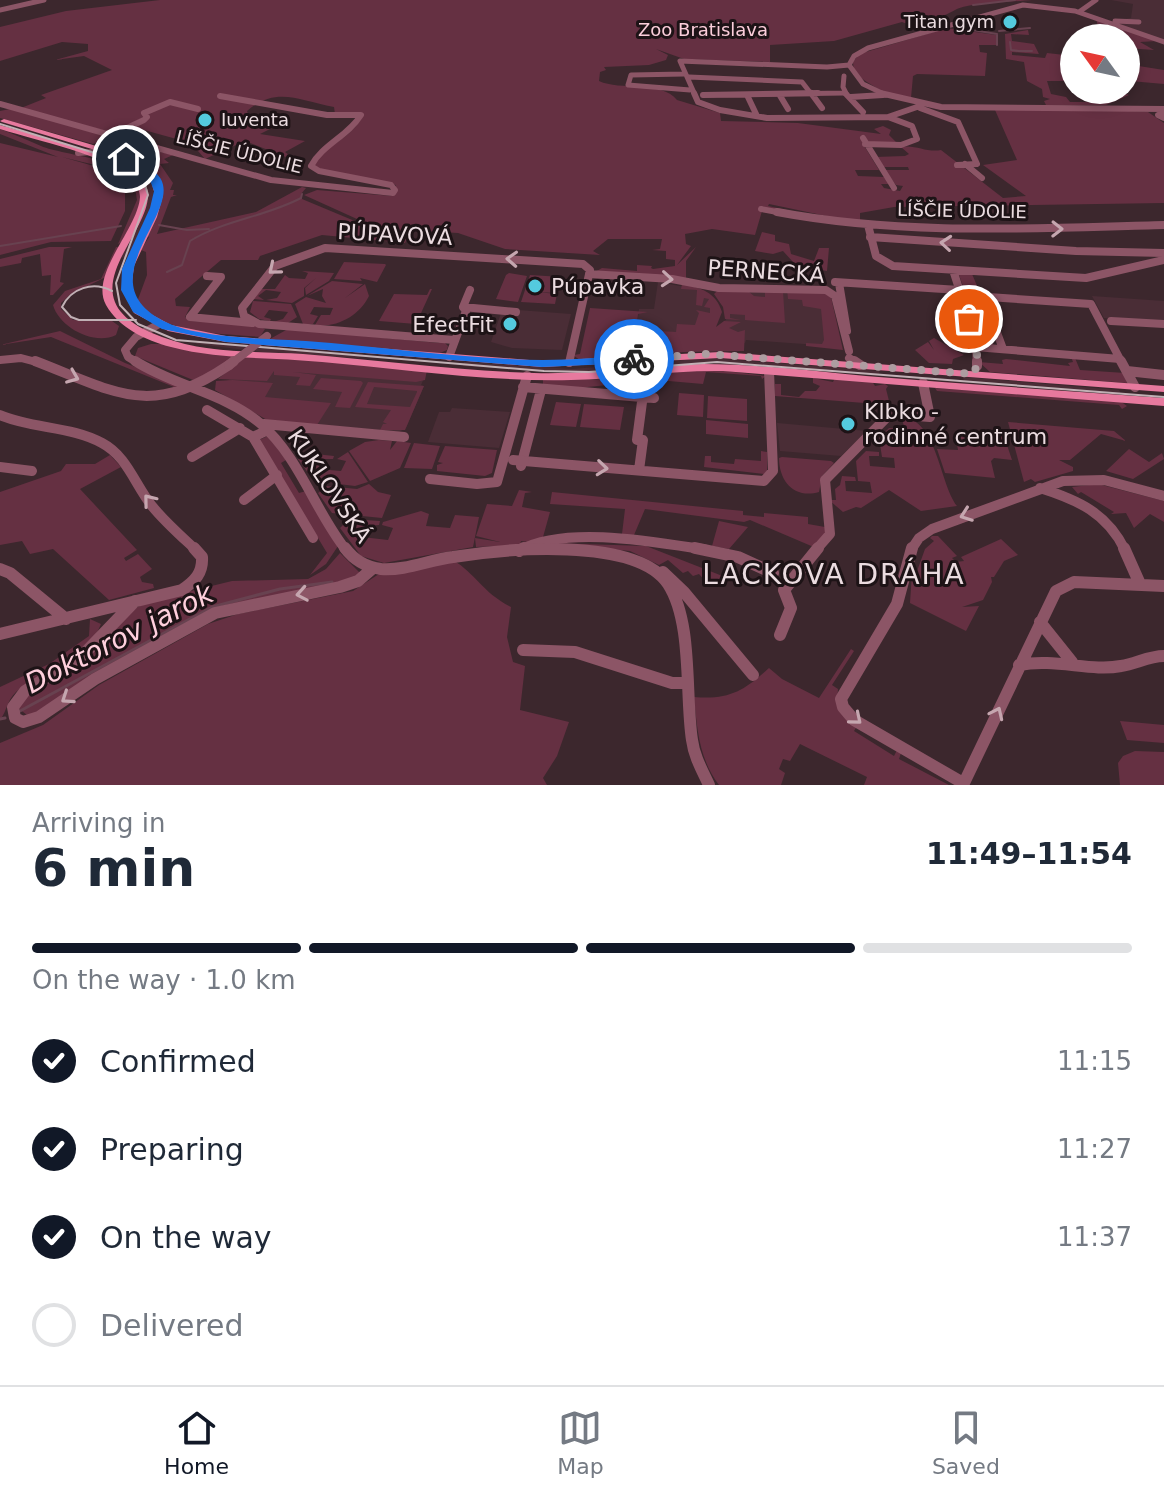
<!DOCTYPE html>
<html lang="en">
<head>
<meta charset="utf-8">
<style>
	:root { --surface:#fff; --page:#f6f6f7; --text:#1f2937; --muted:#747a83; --line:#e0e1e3; --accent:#111827 }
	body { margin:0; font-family:"DejaVu Sans",sans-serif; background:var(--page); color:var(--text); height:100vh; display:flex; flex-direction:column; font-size:30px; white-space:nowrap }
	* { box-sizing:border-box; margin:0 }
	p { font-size:26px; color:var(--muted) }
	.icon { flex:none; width:44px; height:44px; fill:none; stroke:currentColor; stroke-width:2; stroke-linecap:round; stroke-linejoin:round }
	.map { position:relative; height:785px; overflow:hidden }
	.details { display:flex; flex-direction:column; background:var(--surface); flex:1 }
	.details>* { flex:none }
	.needle { width:52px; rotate:303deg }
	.fabs { position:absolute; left:1060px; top:24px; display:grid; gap:16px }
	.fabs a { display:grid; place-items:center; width:80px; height:80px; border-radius:50%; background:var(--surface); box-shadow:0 4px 12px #0003; font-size:40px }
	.pin { position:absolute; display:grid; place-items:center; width:68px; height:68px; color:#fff; margin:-34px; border:4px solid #fff; border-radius:50%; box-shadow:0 2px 8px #0007 }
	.courier { position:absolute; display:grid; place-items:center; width:80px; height:80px; margin:-40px; border:6px solid #1a73e8; border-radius:50%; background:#fff; color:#222; box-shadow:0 2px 10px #0007 }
	.overview em { font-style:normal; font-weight:700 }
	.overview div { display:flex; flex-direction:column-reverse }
	.overview { display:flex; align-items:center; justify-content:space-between; height:136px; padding:0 32px }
	h1 { font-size:52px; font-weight:700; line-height:60px }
	.bar { display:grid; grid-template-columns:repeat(4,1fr); gap:12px 8px; align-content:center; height:96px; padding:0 32px }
	.bar i { height:10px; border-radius:6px; background:var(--line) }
	.bar .current { background:var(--accent) }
	.bar p { grid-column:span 4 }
	ol { padding:0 32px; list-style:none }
	li { display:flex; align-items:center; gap:24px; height:88px }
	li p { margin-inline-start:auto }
	li .icon { padding:8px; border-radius:50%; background:var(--accent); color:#fff; stroke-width:4 }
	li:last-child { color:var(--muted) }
	li i { width:44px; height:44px; border:4px solid var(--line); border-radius:50% }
	.menu { display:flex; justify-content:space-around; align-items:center; height:112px; border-top:2px solid var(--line); background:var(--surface); font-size:22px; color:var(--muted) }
	.menu a { display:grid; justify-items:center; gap:4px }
	.menu .current { color:var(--accent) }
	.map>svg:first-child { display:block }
</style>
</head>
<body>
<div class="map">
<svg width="1164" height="785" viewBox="0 0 1164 785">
	<rect width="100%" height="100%" fill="#3c272d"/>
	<path fill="#4a2d36" d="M1111,0H1164V41L1111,21L1131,18L1133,4Z
		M98,153L135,167L153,186V204L128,257L121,258L147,195L146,187L134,172L94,154Z
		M658,282L702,290L720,308L692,338L636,334L639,309H654Z
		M716,292H825L832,346L746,340L745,343L735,342L724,321L726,320L725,307Z
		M1092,296L1164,301V323L1104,318Z
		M518,310L571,314L562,350L512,348L491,342L501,313Z
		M198,341L363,354L359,358L270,353L196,344Z
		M710,358L879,371L880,375L710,363L573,373L463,366L464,362L572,369Z
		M248,365L425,376L421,385L424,386L406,428L399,432L274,422L215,390Z
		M963,377L1119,390L1121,394L964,382Z
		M452,408L510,412L499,448L428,442L439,412H450Z
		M777,423L867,431L841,456L780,451Z"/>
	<path fill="#653042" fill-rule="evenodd" d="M160,0H1032C1012,2 971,2 955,10C944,16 918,29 902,22L834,41L770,45V62L684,59L656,49L668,55L666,60L649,65L604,67L606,70L600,72L599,81C620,91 661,80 677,100L720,113L721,121L798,123L881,134L874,129L883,126L891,130L889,135L898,144H863L879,170H855L858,176L884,177L889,184H881L884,188L900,191L903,186L896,185L884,170H909L908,167H882L875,157L905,156L909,154L901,147C915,144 927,153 941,150L1003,198L1026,196L983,165L1017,160L995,110L1067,108L1148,112L1164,123V203L894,207L860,213V223L769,204L768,206L848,223L762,211L755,235L712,229L685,234L686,244L691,246L677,265L696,247L686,261V281L595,272L602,268L637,271V265L652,266L651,268L653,269L675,266V260L666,259V251L652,250L660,249L662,239H608L593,251L600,255L505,249L458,233L407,230L405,234L408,237H401L406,227L399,236L373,227L379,225L368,224L304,195L317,190L393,196L396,185L317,169L314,164C326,144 349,141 363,116L335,114L334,107C298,100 276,86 247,111L248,114L267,118L260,123L278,125L260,134L305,141L285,152L289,155L286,157L245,141L205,159L191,143L133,127L146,121L142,113L144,117L113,133L21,108L46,98L41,95L112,70L84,56L55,60L88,51V44L62,42L0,61V27L66,11Z
		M1096,19L1157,41L1140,42L1154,50L1126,48V38L1091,37L1093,33L1089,27L1098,26Z
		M947,28L996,35V45H979L980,52L987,53L985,76L917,74L913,76L911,98C888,97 872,86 854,73L853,62L859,54Z
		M1028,30L1029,35L1011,34L1012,41L1034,44L1039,54L1012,52V55L1045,58L1047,53L1074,56V81H1047L1051,94L1066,97L1070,102H1099L1121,92L1129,95L1106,105H1046L1044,101L1050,99L1043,97L1042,89L1027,81L1024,62L1006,59L1005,34Z
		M1126,64L1164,70V84L1130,81L1139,79L1127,76Z
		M10,109L113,138L93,144L0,118V111Z
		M0,129C14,134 27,140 41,146C64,156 137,159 140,190C143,208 129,227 121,243L118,244L137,200L134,182L120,171L62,157L115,172L125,180V211L111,241L51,242L0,255V143L58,157L0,134Z
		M121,142L173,155L164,159L169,163L160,164L173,183L170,190H174L173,195H177L171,197L157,234L256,212L302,187L306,188L301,194L302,199L393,237L407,239L405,243L322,235L260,256L258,260H221L175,299L176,306L190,307L185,317L191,321L252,324L265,329L260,337C220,333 165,335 137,302L147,275L146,252L141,250L149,237L147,236C170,176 168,174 109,150V147Z
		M762,232L775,235V241L789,244L791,254L814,261L819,248H829L827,271L791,265L793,262L783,251L773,254L755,251Z
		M49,247H72L64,249L60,282L64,283L53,295H50L51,275L42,276L40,254L22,258L21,263L0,267V259Z
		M116,247H119L106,277L71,294L61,303V309L73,320L112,321L119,326L116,335C94,346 59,327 53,305L65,291L101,279Z
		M344,262L385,264L386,265L377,282L360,278L362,281L334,279Z
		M302,271L334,273L329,281L306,295L305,288L316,278L304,288V296L292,303L266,300L277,298L281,292L266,290L258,296L264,300L253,299L261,289H275L285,275L289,278L305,279L308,273Z
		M509,273L527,276L518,302L496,299L506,275Z
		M972,274L978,288L987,289L988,295H980L994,346L987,345L966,291H970L969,287L963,286L959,275Z
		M530,275L562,277L557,293L537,292L557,294L555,304L521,302Z
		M332,281L363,284L345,298L365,284L369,296C359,316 337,328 315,325L321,315H330L333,308L314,307L310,314L318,316L313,324H303L295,304L306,297L326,303L322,296L323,289L307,296Z
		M682,284C701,288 716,292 722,312L716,327L724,321L741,322L729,328L738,332L745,330L744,351L684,352L581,361L573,355L580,354L590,308L648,312L638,314L636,334L657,335L660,331L676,332L677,324L695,325L699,313L696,310L710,313V308L704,307L709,299L704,298L702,306L696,305L697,290L681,289Z
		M430,289H432L416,324L379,321L394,294L427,295Z
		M787,289L822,291L831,297L843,350L806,346V343L822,344L824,340L821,309L803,306L802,300L788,299Z
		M717,291H748L754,296L765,297V291H783L785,323L745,320V315L730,314V318L741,320L725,319L723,307L714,294Z
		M253,301L291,304L297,317L288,323L273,322L283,319L288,312L269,310L264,317L271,319L270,321L259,319L250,312Z
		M288,329L439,343L441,339L448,346L447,350L440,353L268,340Z
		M60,331L125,363L184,386L159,396L174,387L51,337L0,345Z
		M934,338L964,355L953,359L952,364L929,363L915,350L928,342L934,350L929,341Z
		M151,344H163L427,370L425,380L416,382L293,372L316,375L310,386L296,385L300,377L274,375V371L267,381L218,379L243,358L193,380L135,356L138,348Z
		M1071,357L1075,358L1080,370L1125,373L1127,383L990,372L979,362L1003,364L1002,360L1006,359L1070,366L1068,363L1073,362Z
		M711,369L766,376L762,379L761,376L706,372L703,384L657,380L568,389L543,384V379L588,380Z
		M321,378L361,381L363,383L350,408L335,407L342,392L313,389Z
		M813,378L833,382L835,378L872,381L875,386L885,384L888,386L886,389L890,405L775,396V384H781V395L799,397L805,391H816L820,386L813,383Z
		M233,380L273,383L265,397L331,403L317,425L267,420L215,390L216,381Z
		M368,382L424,386L405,430H380L383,424H387L383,422L391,410L355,407ZM374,387L417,391V392L410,407L367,404Z
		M935,388L1120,401L1127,406L1122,409L1119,405L937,391Z
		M679,393L704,395L703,417L677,415Z
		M708,396L747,399V421L707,418Z
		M556,402L581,404L576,427L550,425Z
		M584,404L624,407L620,430L580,427Z
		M901,416C938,421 939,482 957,506L921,511L889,490L861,508L856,507L843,512L829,500H836L835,489L840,485L842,476L855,477L856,481H845L846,491L872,493L870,482L858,481L856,461L866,451L879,452V456H869L870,466L895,468L894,458L882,457L879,438L889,428L901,429L902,433H892L894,442L918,444L916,434L906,433Z
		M706,420L748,424V438L706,434Z
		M1008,422L1114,431L1126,441L1101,434L1070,460H1059L1073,467V471L1035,482L1031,479L1024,482Z
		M955,432L989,435L992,432L1003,433L1012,460L994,458L991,461L995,478L945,473L937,449L958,450Z
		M268,436L286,460L281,463L299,493L306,491L338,546L326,564L310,575L327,553L259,440Z
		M379,440L392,441L390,450L397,441L411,443L400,468L370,481L349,451L365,442Z
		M414,443L440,446L432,469L404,468Z
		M445,446L497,450L492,473L485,476L437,471V465L443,463L438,462Z
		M1129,449L1149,462L1162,453L1164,459L1133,479L1106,471Z
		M761,451L767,452V471L764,474L704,467L705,456H711V462L734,464L735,459L761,461Z
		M348,452L368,482L355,486L314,481L298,459L306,453L334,456L333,459H322L318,469L341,471L346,461L337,459Z
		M110,455L121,467L80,489L137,550L124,558L126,561L138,554L152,569L140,577L142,582L153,584L154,588L109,600L53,549L30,554L22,541L0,545V492L61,471L66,464H95Z
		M782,457L831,461L834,463L822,476L819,492C795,499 779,482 779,458Z
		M369,484L378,492L391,495L382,518L332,513L318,493L327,486L357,489Z
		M1098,484L1164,501V522L1150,514L1134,528L1126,513L1111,514L1114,512L1081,492L1078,494L1072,487Z
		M519,490L532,492L525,493L522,507L550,512L543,537L528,542L521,541L520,545L476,547L475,538L500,542L476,536L487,504L512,506Z
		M552,492L743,511V515L764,517V513L808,517V524L825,527L827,530L816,548L750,520L744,522L645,509L634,535L622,534L625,509L550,504Z
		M421,511L429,514L426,526L450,528L455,515L479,517L473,547L384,563L361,556L340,528L349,519L380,521L379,525L367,526L362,537L388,540L393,528L382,525L383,522Z
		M719,521L748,527L729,549L712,546Z
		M932,536H938L957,556L952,558L956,562L964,561L961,557L1001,539L1018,555L1004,561L994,577H991L992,582L983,600L962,607L979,606L966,631L910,603L912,573L916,574L925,549L934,541L930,538Z
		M550,543L646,546L725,577L715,586L709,585L699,574L693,576L688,571L683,573L668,560L659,565L630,551Z
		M340,553L360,573L351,580L226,605L39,712L27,715L18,708L25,696L79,663L128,612L150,601L232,581L308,579L326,569Z
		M453,560C476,574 482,592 511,607L507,637L513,662L525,666L520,710L569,722L557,756L543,778L547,785H0V743L43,725L99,685L208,624L238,614L353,591L382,572Z
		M90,619L101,624C87,660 42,669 16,692C7,700 7,711 0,720V687L49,664L89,636Z
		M851,649L854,651L832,685L838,689L837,703L857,726L854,731L894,756L897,750L901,753L899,759L949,785H864L867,777L800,744L790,761L783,759L779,769L785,773L781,785H719C699,759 697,728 694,697C729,700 744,691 769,668L782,679L819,698Z
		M1120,721L1164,725V743L1127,740Z
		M1135,751L1164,752V785H1120L1118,763L1123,756Z"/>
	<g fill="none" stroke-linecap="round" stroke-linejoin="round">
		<path stroke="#684250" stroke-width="2" d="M973,5L1015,0
			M960,25V28L997,34
			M999,31L1030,28
			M997,35V45
			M1010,42L1011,50L1019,51
			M1020,51H1032
			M159,225L187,230L209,229
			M0,246L121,226
			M167,272L182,265L190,241C224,220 265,217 301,198L302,194"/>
		<path stroke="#684250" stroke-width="3" d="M20,711L212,607L280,589L332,582
			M0,719L5,718"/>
		<path stroke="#8c5566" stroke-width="5" d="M0,10L44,0
			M1079,12L1096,0
			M1115,21L1139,22
			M849,65L854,56L868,48L1023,5L1075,11L1164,42
			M849,65L863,84L886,95
			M684,74L631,75L628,85L690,90
			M844,76L843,87L847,95
			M689,77L802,82L812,95
			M695,95L680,61L827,67L849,65
			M703,95L844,93
			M877,95H883"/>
		<path stroke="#8c5566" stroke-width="6" d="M694,93L698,102L720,110L767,118L888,117
			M811,93L822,108
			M845,93L863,112
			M880,93L941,107L1164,109
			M779,94L788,109
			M703,95L818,93
			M747,95L757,116
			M851,97L883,95
			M0,104L271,180L393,193L395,190L391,185L319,171L311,166C322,145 348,136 361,115H327L220,96
			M920,108L958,122L977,164L957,165
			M1164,114L1158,115L1164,118
			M112,135L144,120L147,117L144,113L170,102L198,109
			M863,138L894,188
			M865,144L901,145L917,139L912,126L888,117L917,107
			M78,153L91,152L123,139
			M965,164L982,178
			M761,209L788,214"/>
		<path stroke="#8c5566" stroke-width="8" d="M777,212C905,236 1034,228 1164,225
			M868,225L876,256L893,266L1086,278L1164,260
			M870,237L1076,251L1164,253
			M953,270L975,338L977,363
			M589,274L672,279L719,288L826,290L835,296L849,351
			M207,276L221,277L190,317L252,323
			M835,282L959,290
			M839,283L847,331
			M463,307L516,312
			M1111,321L1164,324
			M454,340L259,324L244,316L242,308L275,266L325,248L583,264L590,270L569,363
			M975,347L1120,359
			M1003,349L989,311L988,297L1091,304L1122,363
			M449,357L466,311L463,307L470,290
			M849,358L857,363
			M0,360L21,358L40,363
			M138,363L128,357L125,350L136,337L159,324"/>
		<path stroke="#8c5566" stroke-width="10" d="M35,361C116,392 149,419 229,365
			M135,361C174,386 225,393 261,424C299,457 315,511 346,550
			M854,361L860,365
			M977,361V366
			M1121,361L1135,387
			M1127,371L1164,375
			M523,387L654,398
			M207,410L253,437
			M0,415C33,429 71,426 102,443C127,456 135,485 152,506C165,522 181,536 196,550
			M264,424L404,437
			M268,430L253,437L313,538
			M192,457L240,428
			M524,461L764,481L773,471L769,371
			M521,466L541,390
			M0,467L32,471
			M639,470L643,440H637L642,402
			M430,479L477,484L497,482L527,376
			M1040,488C1078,500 1107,513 1125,550
			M244,500L277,475
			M520,550C567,525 655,542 707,550
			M816,550L830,534L825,480L890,414L930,417L923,383
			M911,550L919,538L932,529L1063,481L1104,480L1164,496"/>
		<path stroke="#8c5566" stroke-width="12" d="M345,548C354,560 365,567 381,569C405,571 429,560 453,557C503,549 636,536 668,584C693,622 685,695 692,740C694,756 702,770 709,785
			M695,548L738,557L773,573
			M912,548L897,604L841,699L843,707L854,720L963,783
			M1124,548L1140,584
			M519,551L524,548
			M0,569L10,573L66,619
			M663,572L684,592L753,675
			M135,601L83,655L25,691L13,707L15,718L23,722L39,717L95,679L215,613L340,587L358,581L373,568
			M1040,622L1072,662
			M0,634L182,590C195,581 203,573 202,557L194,548
			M780,635L791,608L784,590L818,548
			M523,650L575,652L672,683H685
			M1019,665C1055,658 1091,672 1121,666C1136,664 1148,656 1164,656
			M963,785L1056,591L1074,582L1164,586"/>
		<path fill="#e7799e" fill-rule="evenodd" d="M4,119L110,150L147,166L157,174L163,195L157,217L134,266L131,290L141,309L171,325L226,336L542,361L720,352L1164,386V392L720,358L542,367L226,342L168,331L134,313L122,290L125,266L148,217L155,195L150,177L141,170L105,153L2,122L0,121Z
			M0,125C30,134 121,156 140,176C181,219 43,294 162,337C207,354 256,351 303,354C380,360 457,371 534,373C591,375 646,364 703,364C758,364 812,371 866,376C965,384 1065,391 1164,398V406L723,371C672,370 622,379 571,380C487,382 405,369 322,362C271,357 220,360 171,347C145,340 119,328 106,305C89,274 138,229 140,197C140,192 137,185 135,180C102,153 41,142 0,129Z"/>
		<path stroke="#c1b0b5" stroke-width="2" d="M0,124L98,154L143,178L148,195L116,283L120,305L138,324L176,340L544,371L589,372L717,362L1164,397
			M112,291C93,281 71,288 62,307L71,317L79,320H136"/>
		<path stroke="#8c5566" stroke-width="8" d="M232,363L267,336"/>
		<path stroke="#8c5566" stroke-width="10" d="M229,365L234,361
			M513,460L524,461"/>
	</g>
	<defs><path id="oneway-chevron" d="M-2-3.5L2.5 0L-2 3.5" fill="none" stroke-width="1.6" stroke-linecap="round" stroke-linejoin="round" transform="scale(2)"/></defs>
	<g stroke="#c5a6af">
		<use href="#oneway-chevron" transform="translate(1057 229) rotate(1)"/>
		<use href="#oneway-chevron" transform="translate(946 243) rotate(-175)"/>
		<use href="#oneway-chevron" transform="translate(512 259) rotate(-177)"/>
		<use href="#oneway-chevron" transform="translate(274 269) rotate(140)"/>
		<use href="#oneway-chevron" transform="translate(667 279) rotate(5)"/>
		<use href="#oneway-chevron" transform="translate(73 377) rotate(22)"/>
		<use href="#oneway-chevron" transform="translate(602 468) rotate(6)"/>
		<use href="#oneway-chevron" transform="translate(149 500) rotate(-129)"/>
		<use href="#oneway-chevron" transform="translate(966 515) rotate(160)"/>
		<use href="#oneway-chevron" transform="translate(302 594) rotate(170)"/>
		<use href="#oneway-chevron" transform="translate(67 698) rotate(146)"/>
		<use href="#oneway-chevron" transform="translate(997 713) rotate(-65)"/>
		<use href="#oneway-chevron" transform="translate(856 719) rotate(40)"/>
	</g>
	<path fill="#1a73e8" d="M123,157C132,157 141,164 150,169C204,199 74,280 168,323C199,338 270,339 306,341C384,347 464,359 543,360C573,360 604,357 634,355L640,359L634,363L542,367L226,342L162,329L133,312L121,290L122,269L150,208L154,191L148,175L123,161Z"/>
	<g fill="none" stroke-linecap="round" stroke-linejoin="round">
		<path stroke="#ae9da1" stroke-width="8" stroke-dasharray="0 14.4" d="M634,359L707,354L973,374C982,361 974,334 969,319"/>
	</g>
	<g fill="#54cade" stroke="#1d1316" stroke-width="3">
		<circle cx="1010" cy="22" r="8"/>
		<circle cx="205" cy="120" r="8"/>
		<circle cx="535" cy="286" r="8"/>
		<circle cx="510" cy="324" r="8"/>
		<circle cx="848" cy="424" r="8"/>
	</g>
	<g text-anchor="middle" stroke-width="6" stroke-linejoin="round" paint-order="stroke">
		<g font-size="18" fill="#ebdce0" stroke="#1d1316" text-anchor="end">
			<text x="994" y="28">Titan gym</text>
			<text x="221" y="126" text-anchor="start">Iuventa</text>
		</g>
		<g font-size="18" fill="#fbcdda" stroke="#1d1316">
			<text x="703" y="36">Zoo Bratislava</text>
		</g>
		<g font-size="18" fill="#ebdce0" stroke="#1d1316">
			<text transform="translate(239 152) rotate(14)" y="6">LÍŠČIE ÚDOLIE</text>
			<text transform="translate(962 211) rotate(1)" y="6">LÍŠČIE ÚDOLIE</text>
		</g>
		<g font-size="22" fill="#ebdce0" stroke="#1d1316">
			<text transform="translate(395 234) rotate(3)" y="8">PÚPAVOVÁ</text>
			<text transform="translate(766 271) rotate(4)" y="8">PERNECKÁ</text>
			<text transform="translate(330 486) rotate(56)" y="8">KUKLOVSKÁ</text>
		</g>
		<g font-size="22" fill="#ebdce0" stroke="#1d1316" text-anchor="start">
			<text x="551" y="294">Púpavka</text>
			<text x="494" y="332" text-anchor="end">EfectFit</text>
			<text x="864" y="419">Klbko -<tspan x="864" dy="25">rodinné centrum</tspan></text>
		</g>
		<g font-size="28" letter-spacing="2" fill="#ebdce0" stroke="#1d1316">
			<text x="834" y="584">LACKOVA DRÁHA</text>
		</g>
		<g font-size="28" font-style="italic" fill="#ffd0dd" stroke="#1d1316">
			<text transform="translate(119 638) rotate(-27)" y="10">Doktorov jarok</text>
		</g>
	</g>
</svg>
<div class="fabs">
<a><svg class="needle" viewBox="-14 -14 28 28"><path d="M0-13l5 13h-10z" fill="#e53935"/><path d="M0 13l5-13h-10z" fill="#747a83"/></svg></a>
</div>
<div class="pin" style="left:969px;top:319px;background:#ea580c"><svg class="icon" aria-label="bag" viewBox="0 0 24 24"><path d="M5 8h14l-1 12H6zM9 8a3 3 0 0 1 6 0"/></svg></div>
<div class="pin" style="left:126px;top:159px;background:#1f2937"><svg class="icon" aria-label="home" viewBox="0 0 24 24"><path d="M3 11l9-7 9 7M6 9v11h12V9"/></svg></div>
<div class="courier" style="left:634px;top:359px"><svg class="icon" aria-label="bike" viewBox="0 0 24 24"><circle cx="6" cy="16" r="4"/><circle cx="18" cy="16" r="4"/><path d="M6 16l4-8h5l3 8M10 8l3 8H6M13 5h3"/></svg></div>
</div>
<section class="details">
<div class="overview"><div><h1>6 min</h1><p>Arriving in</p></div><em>11:49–11:54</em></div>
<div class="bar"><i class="current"></i><i class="current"></i><i class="current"></i><i></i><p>On the way · 1.0 km</p></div>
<ol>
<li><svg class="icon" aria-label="check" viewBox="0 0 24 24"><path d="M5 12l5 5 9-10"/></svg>Confirmed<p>11:15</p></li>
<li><svg class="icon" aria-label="check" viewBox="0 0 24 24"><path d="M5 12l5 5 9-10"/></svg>Preparing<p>11:27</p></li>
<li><svg class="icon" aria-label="check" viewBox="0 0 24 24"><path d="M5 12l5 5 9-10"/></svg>On the way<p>11:37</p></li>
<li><i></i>Delivered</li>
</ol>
</section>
<nav class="menu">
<a class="current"><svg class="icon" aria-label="home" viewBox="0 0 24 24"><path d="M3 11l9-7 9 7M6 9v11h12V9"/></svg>Home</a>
<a><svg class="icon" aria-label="map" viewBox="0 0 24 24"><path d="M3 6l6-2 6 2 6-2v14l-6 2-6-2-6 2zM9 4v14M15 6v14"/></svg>Map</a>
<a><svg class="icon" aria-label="saved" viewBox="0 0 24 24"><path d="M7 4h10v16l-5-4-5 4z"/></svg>Saved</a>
</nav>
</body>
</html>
